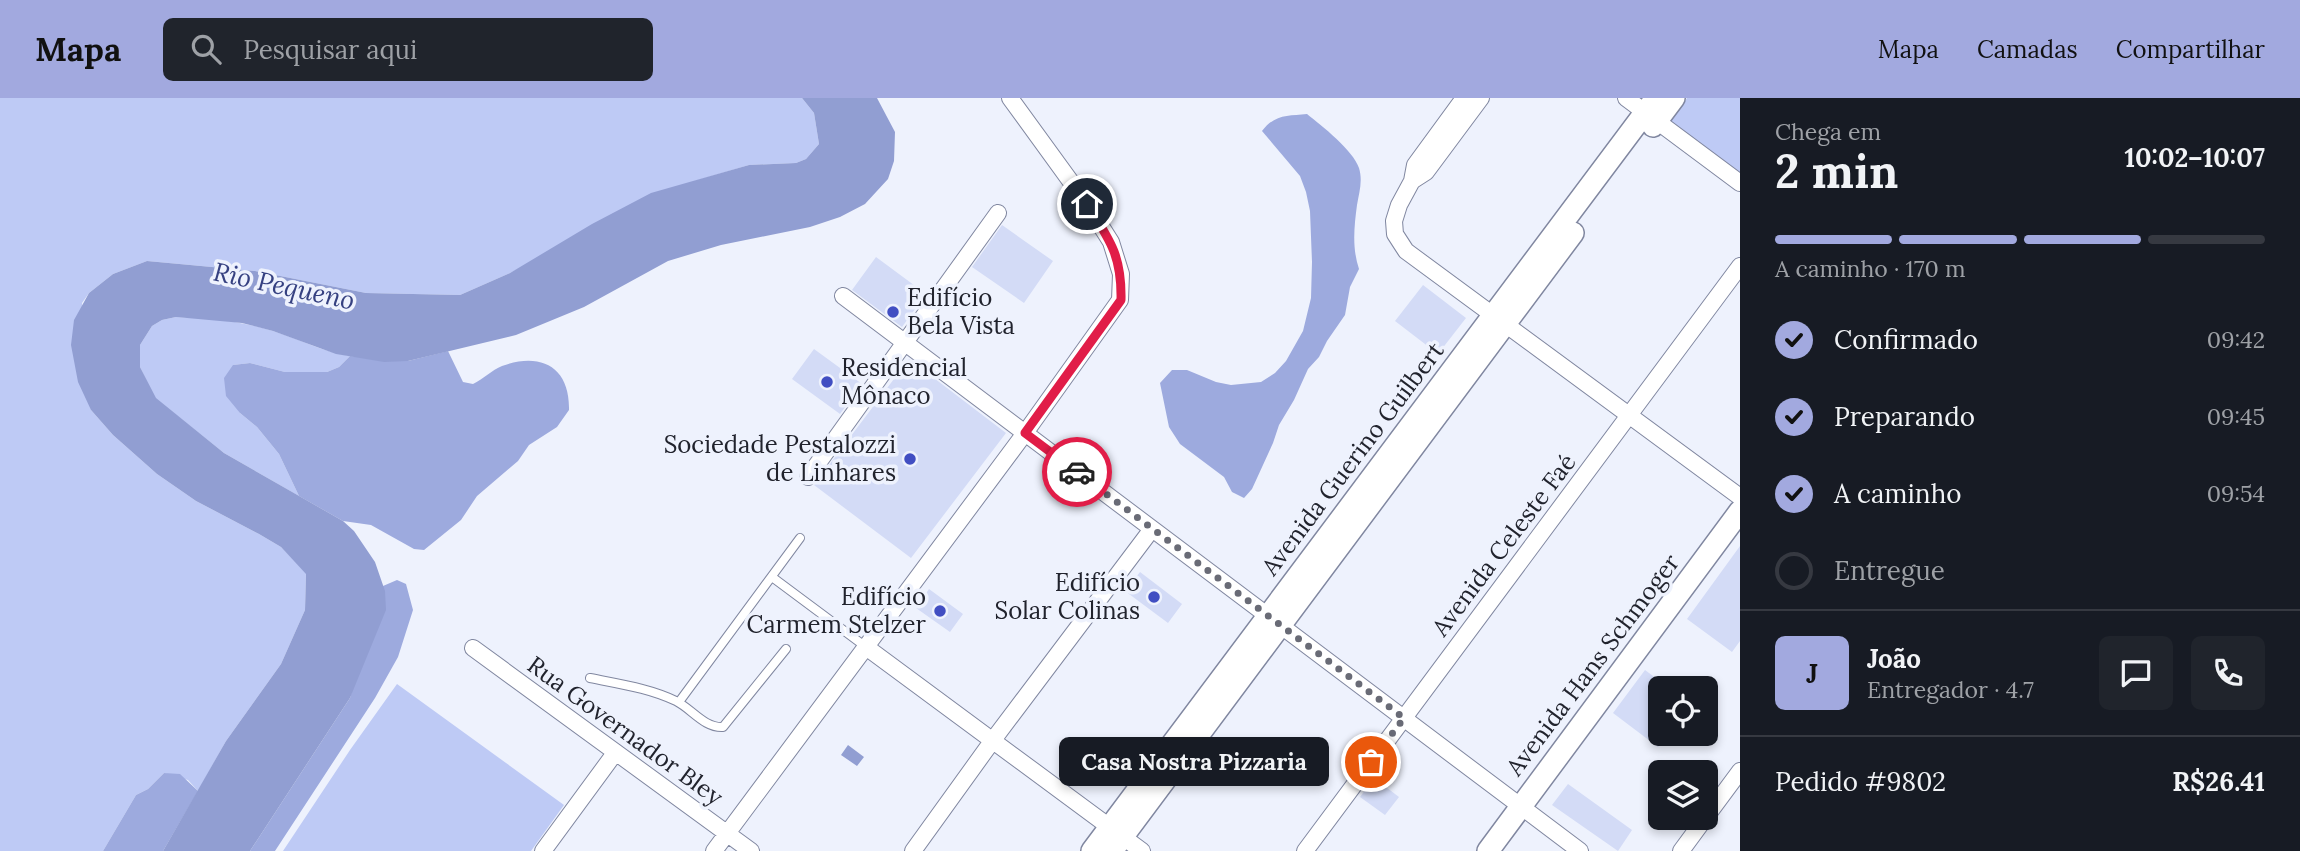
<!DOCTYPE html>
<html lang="pt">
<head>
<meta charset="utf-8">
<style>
	:root { --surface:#171b24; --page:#20242c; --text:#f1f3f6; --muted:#9ea1a6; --line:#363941; --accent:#a2a9df }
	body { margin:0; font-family:Lora,serif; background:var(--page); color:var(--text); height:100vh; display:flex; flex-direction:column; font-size:26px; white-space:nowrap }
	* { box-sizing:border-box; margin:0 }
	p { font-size:23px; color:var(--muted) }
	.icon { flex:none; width:38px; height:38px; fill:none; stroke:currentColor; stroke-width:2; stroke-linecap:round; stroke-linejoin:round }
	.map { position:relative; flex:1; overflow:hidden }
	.details { display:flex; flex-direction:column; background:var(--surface); width:560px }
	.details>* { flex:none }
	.buttons { position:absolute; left:1648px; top:578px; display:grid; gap:14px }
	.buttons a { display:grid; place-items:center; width:70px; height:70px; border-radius:10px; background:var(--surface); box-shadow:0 4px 10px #0003; font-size:35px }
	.pin { position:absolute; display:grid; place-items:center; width:60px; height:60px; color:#fff; margin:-30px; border:4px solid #fff; border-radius:50%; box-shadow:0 2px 7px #0007 }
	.courier { position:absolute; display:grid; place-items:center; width:70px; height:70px; margin:-35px; border:5px solid #e11d48; border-radius:50%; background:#fff; color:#222; box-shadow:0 2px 9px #0007 }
	.bubble { position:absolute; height:49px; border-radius:10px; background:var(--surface); box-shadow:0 4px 10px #0003; font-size:23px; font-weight:700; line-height:49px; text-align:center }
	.head em { font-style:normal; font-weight:700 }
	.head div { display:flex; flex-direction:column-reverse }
	.head { display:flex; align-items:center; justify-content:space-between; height:119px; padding:0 35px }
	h1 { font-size:46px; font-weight:700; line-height:52px }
	.bar { display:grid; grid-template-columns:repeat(4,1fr); gap:10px 7px; align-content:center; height:84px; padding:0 35px }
	.bar i { height:9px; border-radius:5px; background:var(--line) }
	.bar .current { background:var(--accent) }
	.bar p { grid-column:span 4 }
	.line { display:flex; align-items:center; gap:18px; padding:0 35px; border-top:2px solid var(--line) }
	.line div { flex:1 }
	.round { display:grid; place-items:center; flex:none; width:74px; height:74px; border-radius:10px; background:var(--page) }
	ol { padding:0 35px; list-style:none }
	li { display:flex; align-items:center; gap:21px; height:77px }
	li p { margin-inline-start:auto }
	li .icon { padding:7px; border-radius:50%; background:var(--accent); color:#111; stroke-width:4 }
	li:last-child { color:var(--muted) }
	li i { width:38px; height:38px; border:4px solid var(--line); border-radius:50% }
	header { display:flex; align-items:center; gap:42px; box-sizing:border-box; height:98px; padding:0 35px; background:var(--accent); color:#111 }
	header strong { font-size:33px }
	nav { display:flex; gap:38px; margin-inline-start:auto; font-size:24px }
	.search { width:490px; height:63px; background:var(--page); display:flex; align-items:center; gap:18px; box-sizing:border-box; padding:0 24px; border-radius:10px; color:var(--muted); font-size:26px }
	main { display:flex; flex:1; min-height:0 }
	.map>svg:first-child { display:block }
</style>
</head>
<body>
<header>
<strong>Mapa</strong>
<div class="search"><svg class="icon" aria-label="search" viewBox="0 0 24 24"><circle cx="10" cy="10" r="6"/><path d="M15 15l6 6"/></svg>Pesquisar aqui</div>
<nav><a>Mapa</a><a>Camadas</a><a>Compartilhar</a></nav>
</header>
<main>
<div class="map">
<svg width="1740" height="753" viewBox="0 0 1740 753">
	<rect width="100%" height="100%" fill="#eef2fd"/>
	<path fill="#becaf5" d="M0,0H802L814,15L819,46L806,61L796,65L749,67L695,83L510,175L460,197L366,195L255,173L147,163L113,176L89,195L82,205L91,312L113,337L157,376L196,403L259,436L281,449L306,475L305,512L281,566L226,643L198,693L188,682L164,675L148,691L136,697L103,753H0Z
		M1687,0H1740V77L1670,23Z
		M176,219C209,220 241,223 273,233C299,241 323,254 350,258L339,269L327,274H285L250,265L233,267L240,315L257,329L279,356L299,398L224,355L155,300L140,269V247L152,228L162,222Z
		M397,586L564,707L531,753H283L350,652Z"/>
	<path fill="#9daade" d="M1307,16C1322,28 1353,52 1359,70C1363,83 1359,95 1357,107C1354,129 1352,150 1359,171L1350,189L1345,217L1327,243L1319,259L1308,271L1294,302L1279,327L1273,345L1252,391L1244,400L1232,394L1224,379L1180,346L1169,329L1160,285L1172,272H1187L1216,284L1231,287L1261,284L1275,275L1286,263L1303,233L1311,200L1312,164L1310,113L1306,94L1300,78L1262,33C1275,16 1288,18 1307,16Z
		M448,253L463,284L473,286C483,281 492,272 502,268C540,254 570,268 569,312L557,329L529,347L518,363L477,398L461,422L424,452L414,451L371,427L343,423L299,398L279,356L257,329L240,315L226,298L224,280L233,267L250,265L285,274H327L339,269L350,258L408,263Z
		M397,482L406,486L413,512L398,559L375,600L275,753H250L350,600L383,488Z
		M164,675L180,676L198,693L163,753H103L136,697L148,691Z"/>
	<path fill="#919ed2" d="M802,0H877L895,34L894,63L888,81L865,106L840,119L810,129L721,147L668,163L584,209L516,237L408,263L384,264L336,256L273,233L242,225L176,219L162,222L152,228L140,247V269L156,300L224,355L343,423L354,433L375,464L385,493L386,512L350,600L250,753H163L226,643L281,566L305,512L306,476L281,449L259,436L196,403L157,376L113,337L91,312L78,284L71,247L74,222L89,195L113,176L147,163L255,173L366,195L460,197L510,175L592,126L651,95L749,67L796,65L806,61L819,46L814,15Z
		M848,647L864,659L857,668L841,657Z"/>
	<path fill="#d3dbf6" d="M1002,127L1053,163L1024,205L972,169Z
		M876,159L926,196L902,229L852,192Z
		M1423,187L1466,220L1438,256L1395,223Z
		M814,251L862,286L840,316L792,281Z
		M909,261L1006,335L911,460L814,387Z
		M1740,448V543L1732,554L1687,521Z
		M1140,474L1182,506L1168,525L1125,493Z
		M929,491L963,516L950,534L916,510Z
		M1645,572L1661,584V635H1668L1658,649L1613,615Z
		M1374,680L1399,699L1385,717L1360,699Z
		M1568,686L1632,732L1618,753L1552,707Z"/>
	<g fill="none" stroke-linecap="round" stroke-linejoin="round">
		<g stroke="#8087a0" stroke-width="10">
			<path id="lane" d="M772,479L866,549
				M590,580C619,586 649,590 676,603C692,611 704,630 723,629L786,551
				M679,604L800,440"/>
		</g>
		<g stroke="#8087a0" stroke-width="18">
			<path id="street" d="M1464,0L1415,67L1412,83L1399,107L1394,123L1395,136L1406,153L1740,399
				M1626,0L1740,85
				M1412,83L1426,74L1481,0
				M843,198L1580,753
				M808,379L998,115
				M866,549L1142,753
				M473,550L751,753
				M1706,719L1740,673
				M543,753L615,655
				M714,753L1025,335L1120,202L1121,176L1111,144L1087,106L1010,0
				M913,753L993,642L1152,431
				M1305,753L1740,168
				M1681,753L1706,719"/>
		</g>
		<g stroke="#8087a0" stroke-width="24">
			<path id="secondary" d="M1653,28L1674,0
				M1092,753L1656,0
				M1112,753L1573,135
				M1488,753L1740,413"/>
		</g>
		<use href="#lane" stroke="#fff" stroke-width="8"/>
		<use href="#street" stroke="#fff" stroke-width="16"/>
		<use href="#secondary" stroke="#fff" stroke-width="21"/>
	</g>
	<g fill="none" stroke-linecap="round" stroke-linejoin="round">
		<path stroke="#696b76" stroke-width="7" stroke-dasharray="0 12.6" d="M1077,374L1404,620L1371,664"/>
		<path stroke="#e11d48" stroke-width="9" d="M1077,374L1025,335L1121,202C1122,158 1110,142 1087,106"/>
	</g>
	<g fill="#414ec2" stroke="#eef2fd" stroke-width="2.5">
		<circle cx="893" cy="214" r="7"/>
		<circle cx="827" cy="284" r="7"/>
		<circle cx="910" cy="361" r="7"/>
		<circle cx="1154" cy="499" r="7"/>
		<circle cx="940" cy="513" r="7"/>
	</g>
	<g text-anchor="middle" stroke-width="7" stroke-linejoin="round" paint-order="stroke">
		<g font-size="24" fill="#21232d" stroke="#eef2fd" text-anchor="end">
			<text x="907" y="208" text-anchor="start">Edifício<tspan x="907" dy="28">Bela Vista</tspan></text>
			<text x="841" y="278" text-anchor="start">Residencial<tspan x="841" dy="28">Mônaco</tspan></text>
			<text x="896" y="355">Sociedade Pestalozzi<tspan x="896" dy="28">de Linhares</tspan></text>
			<text x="1140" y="493">Edifício<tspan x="1140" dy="28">Solar Colinas</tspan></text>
			<text x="926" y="507">Edifício<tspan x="926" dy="28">Carmem Stelzer</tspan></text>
		</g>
		<g font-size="24" fill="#21232d" stroke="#eef2fd">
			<text transform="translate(1353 361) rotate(-53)" y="8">Avenida Guerino Guilbert</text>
			<text transform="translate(1504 447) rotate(-53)" y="8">Avenida Celeste Faé</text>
			<text transform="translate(1593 567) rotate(-53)" y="8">Avenida Hans Schmoger</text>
			<text transform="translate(625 633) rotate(36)" y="8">Rua Governador Bley</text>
		</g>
		<g font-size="26" font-style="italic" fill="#364181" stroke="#eef2fd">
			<text transform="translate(284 188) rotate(12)" y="9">Rio Pequeno</text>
		</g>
	</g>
</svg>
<div class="buttons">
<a><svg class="icon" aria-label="locate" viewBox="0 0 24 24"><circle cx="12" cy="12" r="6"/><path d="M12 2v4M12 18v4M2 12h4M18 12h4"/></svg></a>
<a><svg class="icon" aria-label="layers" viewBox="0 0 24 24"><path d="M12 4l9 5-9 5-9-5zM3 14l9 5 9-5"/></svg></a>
</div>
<div class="pin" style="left:1371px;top:664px;background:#ea580c"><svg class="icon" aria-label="bag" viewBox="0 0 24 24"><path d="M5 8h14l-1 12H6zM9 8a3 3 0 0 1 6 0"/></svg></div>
<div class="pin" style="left:1087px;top:106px;background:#1f2937"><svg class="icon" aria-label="home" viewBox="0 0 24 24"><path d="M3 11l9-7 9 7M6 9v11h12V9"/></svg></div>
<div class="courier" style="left:1077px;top:374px"><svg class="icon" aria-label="car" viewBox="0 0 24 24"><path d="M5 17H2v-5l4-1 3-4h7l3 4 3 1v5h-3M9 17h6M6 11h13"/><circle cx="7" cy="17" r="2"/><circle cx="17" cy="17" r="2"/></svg></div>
<div class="bubble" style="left:1059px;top:639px;width:270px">Casa Nostra Pizzaria</div>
</div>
<section class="details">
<div class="head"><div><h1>2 min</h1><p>Chega em</p></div><em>10:02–10:07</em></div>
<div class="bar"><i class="current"></i><i class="current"></i><i class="current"></i><i></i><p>A caminho · 170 m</p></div>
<ol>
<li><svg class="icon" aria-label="check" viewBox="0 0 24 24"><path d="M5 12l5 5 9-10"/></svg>Confirmado<p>09:42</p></li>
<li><svg class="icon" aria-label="check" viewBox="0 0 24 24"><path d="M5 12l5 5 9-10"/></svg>Preparando<p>09:45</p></li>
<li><svg class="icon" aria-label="check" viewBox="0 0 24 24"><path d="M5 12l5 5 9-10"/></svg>A caminho<p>09:54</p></li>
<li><i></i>Entregue</li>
</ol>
<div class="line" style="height:126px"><b class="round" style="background:var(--accent);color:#111">J</b><div><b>João</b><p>Entregador · 4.7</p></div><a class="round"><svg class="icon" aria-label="chat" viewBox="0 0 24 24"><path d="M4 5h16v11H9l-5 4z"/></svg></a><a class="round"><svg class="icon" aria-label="phone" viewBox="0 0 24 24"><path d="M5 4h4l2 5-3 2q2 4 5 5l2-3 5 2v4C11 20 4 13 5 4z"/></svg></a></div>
<div class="line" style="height:91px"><div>Pedido #9802</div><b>R$26.41</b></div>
</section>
</main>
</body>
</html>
